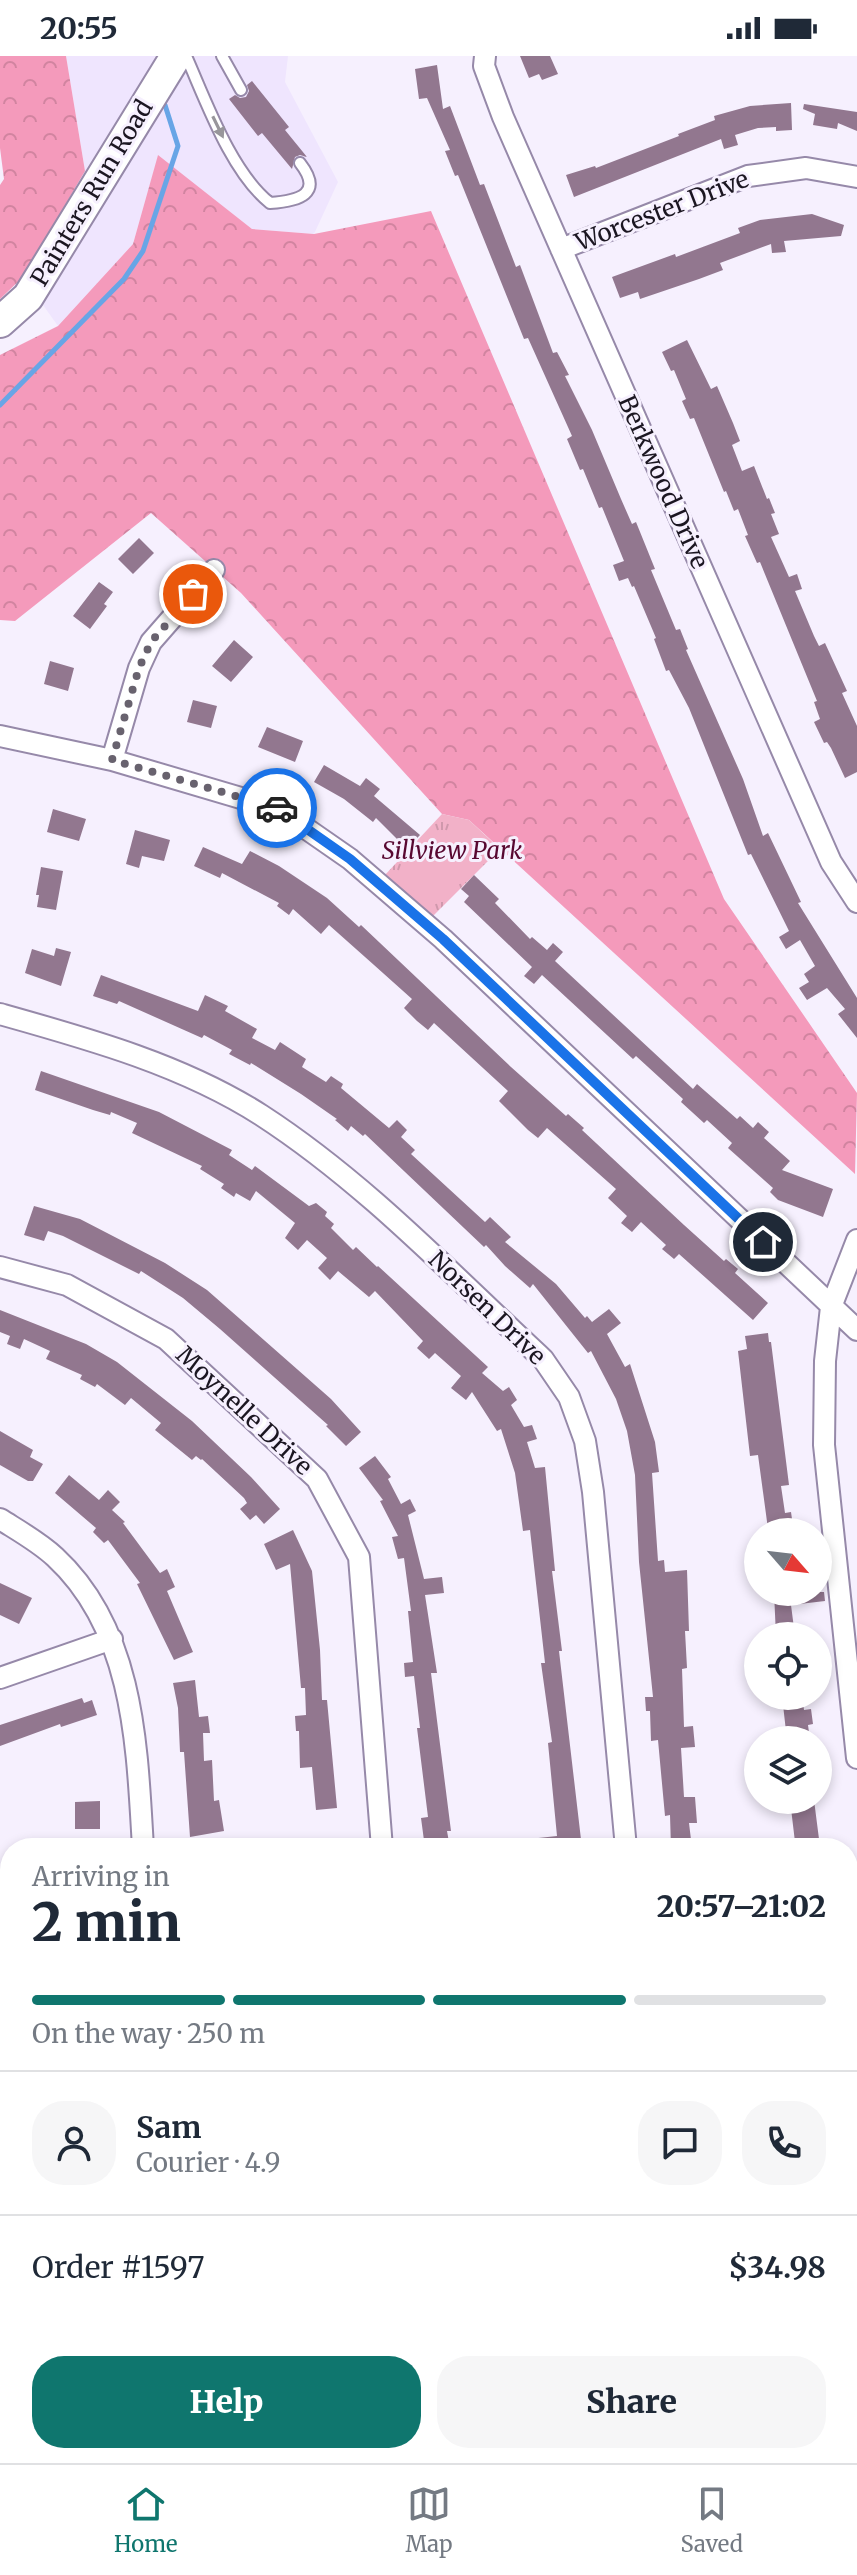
<!DOCTYPE html>
<html lang="en">
<head>
<meta charset="utf-8">
<style>
	:root { --surface:#fff; --page:#f6f6f7; --text:#1f2937; --muted:#747a83; --line:#e0e1e3; --accent:#0f766e }
	body { margin:0; font-family:Merriweather,serif; background:var(--page); color:var(--text); height:100vh; display:flex; flex-direction:column; font-size:30px; white-space:nowrap }
	* { box-sizing:border-box; margin:0 }
	p { font-size:26px; color:var(--muted) }
	.icon { flex:none; width:44px; height:44px; fill:none; stroke:currentColor; stroke-width:2; stroke-linecap:round; stroke-linejoin:round }
	.map { position:relative; flex:1; overflow:hidden }
	.panel { position:absolute; left:0px; top:1782px; width:858px; height:626px; display:flex; flex-direction:column; background:var(--surface); border-radius:32px 32px 0 0; box-shadow:0 4px 12px #0003 }
	.panel>* { flex:none }
	.needle { width:52px; rotate:118deg }
	.fabs { position:absolute; left:744px; top:1462px; display:grid; gap:16px }
	.fabs a { display:grid; place-items:center; width:88px; height:88px; border-radius:50%; background:var(--surface); box-shadow:0 4px 12px #0003; font-size:40px }
	.pin { position:absolute; display:grid; place-items:center; width:68px; height:68px; color:#fff; margin:-34px; border:4px solid #fff; border-radius:50%; box-shadow:0 2px 8px #0007 }
	.courier { position:absolute; display:grid; place-items:center; width:80px; height:80px; margin:-40px; border:6px solid #1a73e8; border-radius:50%; background:#fff; color:#222; box-shadow:0 2px 10px #0007 }
	.summary em { font-style:normal; font-weight:800 }
	.summary div { display:flex; flex-direction:column-reverse }
	.summary { display:flex; align-items:center; justify-content:space-between; height:136px; padding:0 32px }
	h1 { font-size:52px; font-weight:800; line-height:60px }
	.bar { display:grid; grid-template-columns:repeat(4,1fr); gap:12px 8px; align-content:center; height:96px; padding:0 32px }
	.bar i { height:10px; border-radius:6px; background:var(--line) }
	.bar .on { background:var(--accent) }
	.bar p { grid-column:span 4 }
	.line { display:flex; align-items:center; gap:20px; padding:0 32px; border-top:2px solid var(--line) }
	.line div { flex:1 }
	.round { display:grid; place-items:center; flex:none; width:84px; height:84px; border-radius:32px; background:var(--page) }
	.action { display:flex; gap:16px; margin-top:auto; padding:16px 32px }
	.action a { flex:1; height:92px; border-radius:32px; background:var(--accent); color:#fff; font-size:32px; font-weight:800; line-height:92px; text-align:center }
	.action a+a { background:var(--page); color:var(--text) }
	.status { display:flex; justify-content:space-between; align-items:center; height:56px; padding:0 40px; background:var(--surface); direction:ltr }
	.status svg { height:22px; fill:currentColor }
	.dock { display:flex; justify-content:space-around; align-items:center; height:112px; border-top:2px solid var(--line); background:var(--surface); font-size:22px; color:var(--muted) }
	.dock a { display:grid; justify-items:center; gap:4px }
	.dock .on { color:var(--accent) }
	.map>svg:first-child { display:block }
</style>
</head>
<body>
<div class="status"><b>20:55</b><svg viewBox="0 0 49 12"><path d="M0 12V9h3v3zM5 12V6h3v6zM10 12V3h3v9zM15 12V0h3v12zM26 1h20v11H26zM47 4h2v5h-2z"/></svg></div>
<div class="map">
<svg width="857" height="2407" viewBox="0 0 857 2407">
	<defs>
		<pattern id="forest-crowns" width="20" height="18" patternUnits="userSpaceOnUse" patternTransform="scale(2)"><rect width="20" height="18" fill="#f49abb"/><path d="M2 6a3 3 0 1 1 6 0M12 15a3 3 0 1 1 6 0" fill="none" stroke="#d184a0"/></pattern>
		<pattern id="park-tufts" width="24" height="20" patternUnits="userSpaceOnUse" patternTransform="scale(2)"><rect width="24" height="20" fill="#f2b1c8"/><path d="M3 7l-1-3M5 7V3M7 7l1-3M15 17l-1-3M17 17v-4M19 17l1-3" fill="none" stroke="#cf98ac"/></pattern>
	</defs>
	<rect width="100%" height="100%" fill="#f6f0fe"/>
	<path fill="#efe5fe" d="M66,0H288L285,26L338,126L314,178L252,173L158,100L133,188L58,270L23,221L85,115Z"/>
	<path fill="url(#forest-crowns)" d="M0,0H66L85,115L23,221L0,243V129L4,123L0,92Z
		M158,99L252,173L314,178L431,155L724,843L857,1037L855,1118L469,764L442,758L241,537L151,457L15,565L0,564V299L58,270L133,188Z"/>
	<path fill="url(#park-tufts)" d="M442,758L469,764L500,793L431,862L384,820Z"/>
	<path fill="#f2b1c8" d="M457,767L481,790L428,848L403,826Z"/>
	<g fill="none" stroke-linecap="round" stroke-linejoin="round">
		<path stroke="#68a5e6" stroke-width="5" d="M0,349L124,223L143,195L178,90L165,49"/>
	</g>
	<path fill="#92778f" d="M520,0H550L558,18L542,24L539,18L529,22Z
		M437,9L443,53L450,50L480,129L484,128L516,211L520,209L553,297L557,296L569,319L565,320L592,374L621,443L632,468L636,466L655,513L651,514L676,574L680,573L688,593L686,594L743,723L763,780L768,777L801,846L798,847L857,942V982L838,958L845,953L827,932L807,944L799,932L809,926L804,918L815,910L800,884L786,893L779,881L789,875L751,798L748,799L689,652L669,614L666,615L654,583L656,582L634,530L632,531L628,522L619,525L613,509L624,505L602,451L599,452L583,413L580,414L567,383L572,380L528,282L524,283L458,119L455,120L445,95L450,94L427,42L419,43L415,13Z
		M252,25L289,71L285,74L307,101L300,99L295,101L292,113L262,77L258,80L229,43L235,39L240,42L246,41L249,35L247,29Z
		M791,47L792,74L776,75V71L758,72L735,79L738,89L724,93L721,83L574,141L566,119L595,110L596,112L679,80L678,78L715,64L714,60L750,50Z
		M804,48L857,56V75L838,67L837,73L813,69L815,58L803,53Z
		M812,158L844,169L841,180L784,185L786,196L772,197L771,188L720,207L723,214L699,223L640,243L638,236L620,242L612,221L675,198L676,201L740,177L738,172L760,164Z
		M687,284L711,333L717,330L733,367L740,385L732,389L742,415L754,410L767,443L769,442L775,457L771,458L779,478L771,481L789,521L797,518L802,533L795,535L814,580L819,590L825,587L847,635L842,637L857,670V716L845,722L831,692L827,686L824,687L814,666L820,663L814,646L817,645L760,506L757,507L745,480L748,479L738,453L734,455L726,435L724,436L694,362L690,363L682,345L686,343L674,314L671,315L662,296Z
		M139,482L154,497L133,518L118,503Z
		M99,526L113,536L104,548L107,550L90,573L73,560Z
		M234,584L253,601L231,626L212,610Z
		M50,605L74,612L68,635L44,628Z
		M193,644L217,650L211,672L187,666Z
		M267,671L303,685L295,706L258,691Z
		M324,709L360,730L366,722L380,733L374,740L420,779L407,793L376,762L373,766L344,743L314,726Z
		M53,753L86,763L79,785L47,776Z
		M135,774L170,784L164,805L142,800L139,812L126,808Z
		M203,791L242,808L250,795L279,810L327,842L359,871L361,869L511,1011L566,1060L568,1058L584,1072L582,1074L684,1169L724,1205L726,1203L738,1213L735,1217L768,1247L753,1264L679,1198L674,1203L662,1193L666,1189L641,1166L632,1176L621,1167L627,1160L608,1142L616,1133L547,1072L538,1082L528,1074L499,1045L508,1035L434,967L428,974L417,965L404,952L412,943L374,909L329,869L321,878L293,853L289,859L277,850L279,847L222,817L220,822L194,810Z
		M41,811L63,815L56,854L37,851L39,839H36Z
		M474,819L499,843L495,847L530,883L532,881L547,894L553,887L563,896L555,905L693,1033L697,1028L737,1063L740,1060L753,1072L758,1066L769,1076L764,1082L790,1105L782,1114L833,1133L823,1161L778,1144L770,1136L773,1132L728,1092L732,1087L707,1064L704,1067L681,1046L683,1043L636,1000L633,1003L542,919L534,928L524,920L532,911L464,846L469,840L461,833Z
		M56,892L71,896L61,930L25,917L32,893L54,900Z
		M101,919L198,955L205,939L228,950L225,955L257,973L252,982L275,994L280,986L306,1003L302,1011L326,1026L331,1020L343,1028L341,1032L389,1072L397,1064L407,1074L401,1081L415,1094L411,1098L485,1166L490,1161L511,1181L505,1186L556,1228L585,1262L587,1260L592,1266L609,1253L621,1267L607,1278L625,1311L630,1308L655,1386L659,1416L652,1417L658,1505L664,1504L665,1516L687,1514L689,1575H685L687,1612L682,1613L684,1671L693,1670L695,1691L681,1692L684,1741H695L697,1767H689L692,1792H671L670,1759L665,1760L658,1684L651,1685L650,1655H646L645,1641H653L639,1506L635,1419L627,1375L616,1343L591,1295L588,1297L533,1228L530,1232L505,1210L486,1189L484,1191L365,1078L363,1080L351,1070L348,1075L335,1064L337,1063L301,1038L251,1007L250,1009L229,998L232,994L204,979L202,982L119,945L117,948L93,940Z
		M41,1015L159,1056L232,1094L229,1099L252,1114L255,1110L309,1150L316,1147L327,1156L325,1160L334,1168L331,1172L353,1194L356,1191L377,1211L378,1210L488,1311L482,1317L503,1335L509,1331L517,1344L511,1349L524,1371L532,1369L537,1383L527,1386L535,1412L545,1411L555,1515H552L562,1595H559L582,1792H530L529,1783L557,1780L548,1687L552,1686L541,1607H545L530,1474L523,1475L515,1417L501,1373L497,1375L472,1336L466,1344L451,1332L461,1320L435,1297L429,1303L417,1292L423,1285L375,1235L369,1241L338,1215L330,1224L318,1212L327,1202L307,1184L298,1194L285,1182L295,1167L256,1135L250,1145L236,1137L234,1141L221,1132L224,1128L200,1113L202,1110L132,1077L137,1067L111,1056L110,1059L93,1054L35,1034Z
		M34,1150L80,1163L165,1207L207,1234L331,1343L361,1376L346,1390L326,1370L328,1369L220,1273L183,1242L141,1215L139,1218L63,1180L48,1175L44,1185L24,1179Z
		M0,1254L86,1288L117,1306L192,1365L251,1421L280,1453L264,1468L256,1459L250,1464L240,1453L247,1447L244,1442L202,1403L201,1404L196,1400L192,1404L155,1374L161,1367L131,1342L125,1349L97,1328L95,1331L80,1323L82,1319L46,1303L50,1295L24,1283L20,1293L7,1288L10,1280L0,1276Z
		M768,1277L769,1286H771L789,1429L781,1430L785,1457L791,1456L793,1470L768,1473L758,1399L750,1400L738,1295L747,1293L745,1280Z
		M0,1375L33,1394L30,1401L43,1408L33,1425H28L0,1409Z
		M375,1400L391,1421L388,1423L401,1448L410,1443L416,1455L408,1459L424,1523L442,1521L444,1537L425,1539L437,1617H431L451,1775H447L450,1792H425L421,1762L428,1761L417,1672H420L414,1620L405,1621L404,1607L413,1606L408,1555H411L404,1502L398,1503L392,1481L398,1480L380,1445L383,1444L359,1412Z
		M69,1419L99,1444L108,1434L120,1446L112,1454L125,1466L123,1467L160,1517L167,1513L175,1531L167,1535L193,1596L174,1604L137,1528L140,1527L108,1484L104,1487L93,1476L96,1472L55,1437Z
		M293,1474L312,1515L320,1594L322,1644H327L337,1752L316,1754L312,1711L300,1712L299,1675H296L295,1660L306,1659L305,1632H301L290,1508L276,1514L264,1488Z
		M0,1527L32,1542L19,1568L0,1559Z
		M774,1536H824L825,1545L791,1549L795,1580H776Z
		M195,1624L199,1661L208,1660L210,1677H203L204,1705L212,1704L214,1745L219,1744L224,1775L190,1781L184,1696H180L178,1652L173,1627Z
		M782,1640H802L804,1654L811,1653L813,1668L808,1669L810,1684H787Z
		M82,1642L84,1647L92,1644L97,1659L61,1671L60,1668L0,1690V1669Z
		M790,1744H814L819,1783L795,1786Z
		M100,1745V1773H75V1746Z"/>
	<g fill="none" stroke-linecap="round" stroke-linejoin="round">
		<g stroke="#9689a9" stroke-width="14">
			<path id="lane" d="M186,0C206,45 231,116 270,147C299,145 324,138 300,107
				M222,0L241,34"/>
		</g>
		<g stroke="#9689a9" stroke-width="24">
			<path id="street" d="M485,0L484,10L503,61L831,806L857,846
				M561,193L748,120L806,112L857,121
				M0,680L112,704L278,753L350,803L443,883L857,1274
				M112,704L139,612L151,586L214,514
				M0,958C89,983 183,1009 261,1059C366,1127 452,1219 543,1303L569,1341L585,1385L593,1436L626,1792
				M857,1184L831,1251L825,1305L824,1389L857,1702
				M0,1211L67,1229L166,1283L317,1423L359,1501L382,1792
				M0,1463C19,1475 39,1486 55,1501C135,1575 137,1692 143,1792
				M0,1622L112,1583
				M0,1874L10,1870
				M848,1959L857,1949
				M0,2127L10,2123
				M848,2204L857,2203
				M0,2351L10,2355
				M848,2364L854,2407"/>
		</g>
		<g stroke="#9689a9" stroke-width="34">
			<path id="secondary" d="M0,266L28,241L176,0"/>
		</g>
		<use href="#lane" stroke="#fff" stroke-width="10"/>
		<use href="#street" stroke="#fff" stroke-width="20"/>
		<use href="#secondary" stroke="#fff" stroke-width="30"/>
	</g>
	<defs><path id="oneway-solid" d="M-6-.8H1V-3.2L6.5 0L1 3.2V.8H-6Z" transform="scale(2)"/></defs>
	<use fill="#98969b" href="#oneway-solid" transform="translate(218 71) rotate(64)"/>
	<g fill="none" stroke-linecap="round" stroke-linejoin="round">
		<path stroke="#68626e" stroke-width="8" stroke-dasharray="0 14.4" d="M193,538L151,586L139,612L112,704L277,752"/>
		<path stroke="#1a73e8" stroke-width="10" d="M277,752L350,803L443,883L763,1186"/>
	</g>
	<g text-anchor="middle" stroke-width="6" stroke-linejoin="round" paint-order="stroke">
		<g font-size="24" fill="#1b1621" stroke="#f6f0fe">
			<text transform="translate(92 137) rotate(-59)" y="8">Painters Run Road</text>
			<text transform="translate(662 155) rotate(-21)" y="8">Worcester Drive</text>
			<text transform="translate(663 426) rotate(66)" y="8">Berkwood Drive</text>
			<text transform="translate(487 1252) rotate(44)" y="8">Norsen Drive</text>
			<text transform="translate(244 1355) rotate(43)" y="8">Moynelle Drive</text>
		</g>
		<g font-size="24" font-style="italic" fill="#580831" stroke="#f6f0fe">
			<text x="452" y="803">Sillview Park</text>
		</g>
	</g>
</svg>
<div class="fabs">
<a><svg class="needle" viewBox="-14 -14 28 28"><path d="M0-13l5 13h-10z" fill="#e53935"/><path d="M0 13l5-13h-10z" fill="#747a83"/></svg></a>
<a><svg class="icon" aria-label="locate" viewBox="0 0 24 24"><circle cx="12" cy="12" r="6"/><path d="M12 2v4M12 18v4M2 12h4M18 12h4"/></svg></a>
<a><svg class="icon" aria-label="layers" viewBox="0 0 24 24"><path d="M12 4l9 5-9 5-9-5zM3 14l9 5 9-5"/></svg></a>
</div>
<div class="pin" style="left:193px;top:538px;background:#ea580c"><svg class="icon" aria-label="bag" viewBox="0 0 24 24"><path d="M5 8h14l-1 12H6zM9 8a3 3 0 0 1 6 0"/></svg></div>
<div class="pin" style="left:763px;top:1186px;background:#1f2937"><svg class="icon" aria-label="home" viewBox="0 0 24 24"><path d="M3 11l9-7 9 7M6 9v11h12V9"/></svg></div>
<div class="courier" style="left:277px;top:752px"><svg class="icon" aria-label="car" viewBox="0 0 24 24"><path d="M5 17H2v-5l4-1 3-4h7l3 4 3 1v5h-3M9 17h6M6 11h13"/><circle cx="7" cy="17" r="2"/><circle cx="17" cy="17" r="2"/></svg></div>
<section class="panel">
<div class="summary"><div><h1>2 min</h1><p>Arriving in</p></div><em>20:57–21:02</em></div>
<div class="bar"><i class="on"></i><i class="on"></i><i class="on"></i><i></i><p>On the way · 250 m</p></div>
<div class="line" style="height:144px"><a class="round"><svg class="icon" aria-label="person" viewBox="0 0 24 24"><circle cx="12" cy="8" r="4"/><path d="M4 21q1-7 8-7t8 7"/></svg></a><div><b>Sam</b><p>Courier · 4.9</p></div><a class="round"><svg class="icon" aria-label="chat" viewBox="0 0 24 24"><path d="M4 5h16v11H9l-5 4z"/></svg></a><a class="round"><svg class="icon" aria-label="phone" viewBox="0 0 24 24"><path d="M5 4h4l2 5-3 2q2 4 5 5l2-3 5 2v4C11 20 4 13 5 4z"/></svg></a></div>
<div class="line" style="height:104px"><div>Order #1597</div><b>$34.98</b></div>
<div class="action"><a>Help</a><a>Share</a></div>
</section>
</div>
<nav class="dock">
<a class="on"><svg class="icon" aria-label="home" viewBox="0 0 24 24"><path d="M3 11l9-7 9 7M6 9v11h12V9"/></svg>Home</a>
<a><svg class="icon" aria-label="map" viewBox="0 0 24 24"><path d="M3 6l6-2 6 2 6-2v14l-6 2-6-2-6 2zM9 4v14M15 6v14"/></svg>Map</a>
<a><svg class="icon" aria-label="saved" viewBox="0 0 24 24"><path d="M7 4h10v16l-5-4-5 4z"/></svg>Saved</a>
</nav>
</body>
</html>
